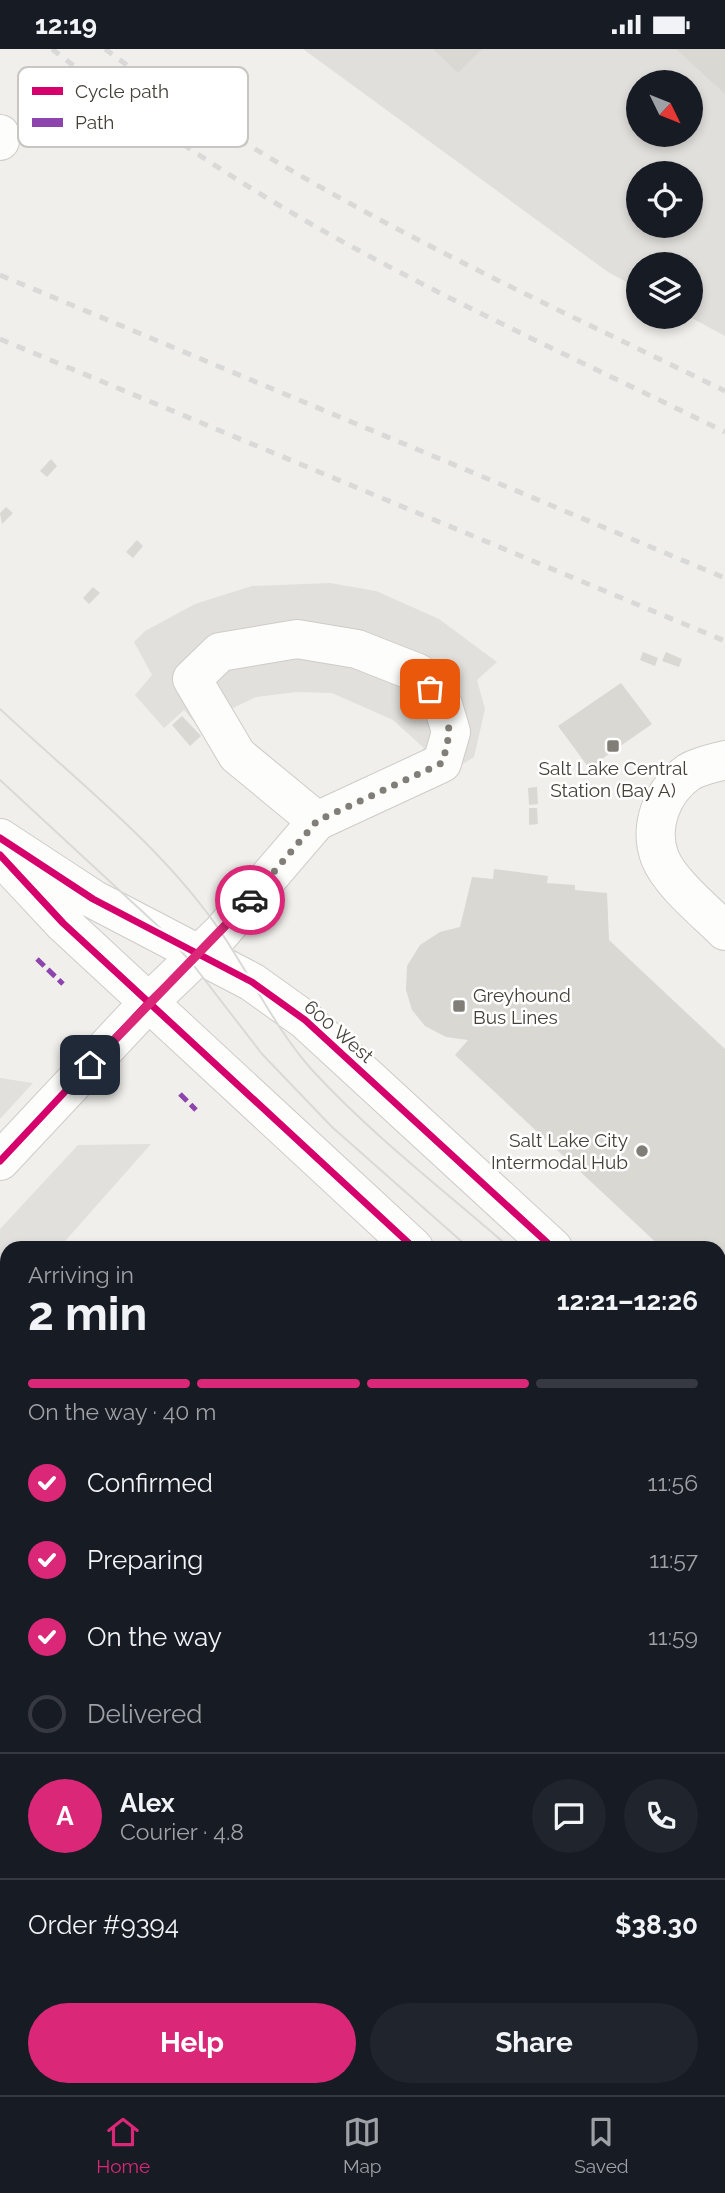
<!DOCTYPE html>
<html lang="en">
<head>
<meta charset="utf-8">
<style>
	:root { --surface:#171b24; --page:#20242c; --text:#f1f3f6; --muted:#9ea1a6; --line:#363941; --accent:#db2777 }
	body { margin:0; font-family:Raleway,sans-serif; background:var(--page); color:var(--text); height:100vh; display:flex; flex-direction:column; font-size:26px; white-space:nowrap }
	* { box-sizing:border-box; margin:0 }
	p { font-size:23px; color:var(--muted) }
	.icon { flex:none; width:38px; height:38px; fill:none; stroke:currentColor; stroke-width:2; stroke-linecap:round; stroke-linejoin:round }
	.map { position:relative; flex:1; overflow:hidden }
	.sheet { position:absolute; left:0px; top:1192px; width:726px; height:856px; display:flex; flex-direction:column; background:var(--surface); border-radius:21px 21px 0 0; box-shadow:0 4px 10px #0003 }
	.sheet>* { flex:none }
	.needle { width:46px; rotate:133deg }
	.tools { position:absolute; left:626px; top:21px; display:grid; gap:14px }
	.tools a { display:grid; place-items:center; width:77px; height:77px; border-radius:50%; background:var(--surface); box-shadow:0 4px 10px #0003; font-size:35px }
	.pin { position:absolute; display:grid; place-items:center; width:60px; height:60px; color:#fff; margin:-30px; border-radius:14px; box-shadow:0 4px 10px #0006 }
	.courier { position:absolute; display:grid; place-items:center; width:70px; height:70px; margin:-35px; border:5px solid #db2777; border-radius:50%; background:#fff; color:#222; box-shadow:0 2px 9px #0007 }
	.head em { font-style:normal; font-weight:700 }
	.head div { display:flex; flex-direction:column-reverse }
	.head { display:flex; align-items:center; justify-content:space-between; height:119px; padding:0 28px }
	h1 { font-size:46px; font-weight:700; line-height:52px }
	.bar { display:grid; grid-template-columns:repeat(4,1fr); gap:10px 7px; align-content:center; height:84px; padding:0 28px }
	.bar i { height:9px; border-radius:5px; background:var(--line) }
	.bar .active { background:var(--accent) }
	.bar p { grid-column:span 4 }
	.line { display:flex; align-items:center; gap:18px; padding:0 28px; border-top:2px solid var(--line) }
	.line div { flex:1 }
	.round { display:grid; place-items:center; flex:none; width:74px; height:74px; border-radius:37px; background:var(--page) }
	ol { padding:0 28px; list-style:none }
	li { display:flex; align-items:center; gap:21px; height:77px }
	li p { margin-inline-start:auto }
	li .icon { padding:7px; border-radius:50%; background:var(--accent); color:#fff; stroke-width:4 }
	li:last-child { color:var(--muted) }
	li i { width:38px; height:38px; border:4px solid var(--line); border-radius:50% }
	.action { display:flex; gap:14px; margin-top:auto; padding:14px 28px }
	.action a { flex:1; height:80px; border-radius:42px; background:var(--accent); color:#fff; font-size:28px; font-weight:700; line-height:80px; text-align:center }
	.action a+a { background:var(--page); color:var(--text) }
	.status { display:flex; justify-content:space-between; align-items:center; height:49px; padding:0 35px; background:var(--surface); direction:ltr }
	.status svg { height:19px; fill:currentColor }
	.tab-bar { display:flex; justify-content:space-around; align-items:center; height:98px; border-top:2px solid var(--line); background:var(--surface); font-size:19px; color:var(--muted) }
	.tab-bar a { display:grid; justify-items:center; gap:4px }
	.tab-bar .active { color:var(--accent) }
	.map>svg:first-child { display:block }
</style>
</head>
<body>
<div class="status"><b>12:19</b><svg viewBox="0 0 49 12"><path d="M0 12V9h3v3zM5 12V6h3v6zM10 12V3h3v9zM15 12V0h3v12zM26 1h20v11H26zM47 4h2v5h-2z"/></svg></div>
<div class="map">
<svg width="725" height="2046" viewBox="0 0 725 2046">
	<rect width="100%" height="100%" fill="#f0efeb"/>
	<path fill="#e1dfdb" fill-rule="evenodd" d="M303,0H725V287L690,268L691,215H639V240L608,223ZM639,33H691V86H639ZM639,124H691V177H639Z"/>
	<path fill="#e1e0dc" d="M330,534L376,542L439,570L497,613L477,631L485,660L474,708L422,740L410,713L424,699L393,671L332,644L296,643L256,648L231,660L216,699L184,661L164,679L135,646L152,626L134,593L145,582L195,555L252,537Z
		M0,1029L33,1034L0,1070Z
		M151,1095L59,1199H7V1257L0,1264V1180L78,1096Z
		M0,1969L7,1976V2040L75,2041L81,2046H0Z
		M380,2040L539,2041L533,2046H383Z"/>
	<path fill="#d9d8d3" d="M433,0H482L458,24Z
		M676,0H725V45Z
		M51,410L57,417L47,428L40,422Z
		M6,458L13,464L2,475L0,464Z
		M137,491L143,497L133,509L126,503Z
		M93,538L100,544L89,555L83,549Z
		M643,603L658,609L655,617L640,611Z
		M666,603L682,610L679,618L662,612Z
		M621,634L652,675L589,719L558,677Z
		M182,667L201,687L190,697L172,676Z
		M537,738L538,755L529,756L528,739Z
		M529,759H537L538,775L529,776Z
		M494,820L548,827L547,834L575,836V841L607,844L609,891L725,1000V1258L719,1252V1199H662L455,1006L468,991L446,988L425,977L412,961L406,941L407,917L420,896L440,883L460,878L472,828L493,830Z
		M7,1847V1927L0,1920V1855Z
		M719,2012L725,2018V2046H601L606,2040H719Z
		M175,2040H267L273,2046H169Z"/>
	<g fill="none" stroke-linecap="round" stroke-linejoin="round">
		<g stroke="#ceccc8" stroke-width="40">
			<path id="minor" d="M0,85V92
				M725,711C714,714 699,717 689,723C662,742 648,777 660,809C670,834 706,863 725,882
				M0,789L93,850L252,933L305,971L553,1199
				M6,813L63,874L414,1199
				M0,1112L148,954L221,884L317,772L442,714L451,683L443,656L418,624L357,600L297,590L220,603L192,630L237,706L317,772
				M719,1352L725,1358
				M0,1442L7,1449
				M719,1475L725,1480
				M719,1869L725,1863
				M334,2040L339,2046
				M556,2046L561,2040"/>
		</g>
		<use href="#minor" stroke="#fdfdfc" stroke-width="38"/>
		<path stroke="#d9d9d8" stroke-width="2" d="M0,660C67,723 145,784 201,856C243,908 268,972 313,1022C373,1087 444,1141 510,1199
			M0,731L158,877L191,913L262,1005L332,1078L469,1199
			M719,1380L725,1385
			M719,1416L725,1420"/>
		<path stroke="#d9d9d8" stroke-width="5" stroke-dasharray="9 9" stroke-linecap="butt" d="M52,0C148,75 250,143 358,201C478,266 603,323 725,383
			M105,0C295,141 513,238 725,342
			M0,226L725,529
			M0,290L725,592"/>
		<path stroke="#8e44ad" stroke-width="5" stroke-dasharray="10 5" stroke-linecap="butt" d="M37,910L63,935
			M180,1045L196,1061"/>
		<g stroke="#fff" stroke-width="11">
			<path id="cycleway" d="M0,789L93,850L252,933L305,971L553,1199
				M0,806L63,874L414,1199
				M0,1112L148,954L199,905"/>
		</g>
		<use href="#cycleway" stroke="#d6006c" stroke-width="7"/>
	</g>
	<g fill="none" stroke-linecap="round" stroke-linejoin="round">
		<path stroke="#817e77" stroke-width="7" stroke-dasharray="0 12.6" d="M250,851L317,772L442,714C452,681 453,668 430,640"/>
		<path stroke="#db2777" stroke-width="9" d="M90,1016L250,851"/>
	</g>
	<g fill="#817e77" stroke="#fff" stroke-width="2.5">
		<rect x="606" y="690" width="14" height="14" rx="3.5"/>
		<rect x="452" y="950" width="14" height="14" rx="3.5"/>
		<circle cx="642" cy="1102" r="7"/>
	</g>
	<g text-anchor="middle" stroke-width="5" stroke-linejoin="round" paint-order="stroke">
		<g font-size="19" fill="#454138" stroke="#fff">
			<text x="613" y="726">Salt Lake Central<tspan x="613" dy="22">Station (Bay A)</tspan></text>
			<text x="473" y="953" text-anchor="start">Greyhound<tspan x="473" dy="22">Bus Lines</tspan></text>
			<text x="628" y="1098" text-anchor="end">Salt Lake City<tspan x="628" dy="22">Intermodal Hub</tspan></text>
		</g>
		<g font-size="19" fill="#454138" stroke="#fff">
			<text transform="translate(339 982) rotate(41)" y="7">600 West</text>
		</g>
	</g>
	<rect x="18" y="18" width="230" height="80" rx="10" fill="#fff" stroke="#c7c6c3" stroke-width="2"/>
	<rect x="32" y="38" width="31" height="8" fill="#d6006c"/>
	<rect x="32" y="69" width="31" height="9" fill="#8e44ad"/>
	<g font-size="19" fill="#454138">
		<text x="75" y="49">Cycle path</text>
		<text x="75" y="80">Path</text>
	</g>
</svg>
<div class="tools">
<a><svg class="needle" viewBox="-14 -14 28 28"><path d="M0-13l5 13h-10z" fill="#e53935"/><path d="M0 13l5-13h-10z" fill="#9ea1a6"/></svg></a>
<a><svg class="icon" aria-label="locate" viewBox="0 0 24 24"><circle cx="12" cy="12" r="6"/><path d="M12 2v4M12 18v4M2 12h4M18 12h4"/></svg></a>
<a><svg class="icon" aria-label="layers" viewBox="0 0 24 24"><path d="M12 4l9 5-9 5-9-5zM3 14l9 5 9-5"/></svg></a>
</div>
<div class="pin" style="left:430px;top:640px;background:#ea580c"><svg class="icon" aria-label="bag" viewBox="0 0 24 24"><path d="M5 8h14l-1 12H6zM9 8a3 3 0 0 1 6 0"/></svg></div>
<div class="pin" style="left:90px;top:1016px;background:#1f2937"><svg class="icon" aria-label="home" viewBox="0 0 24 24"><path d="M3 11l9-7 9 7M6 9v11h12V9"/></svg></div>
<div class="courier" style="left:250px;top:851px"><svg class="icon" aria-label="car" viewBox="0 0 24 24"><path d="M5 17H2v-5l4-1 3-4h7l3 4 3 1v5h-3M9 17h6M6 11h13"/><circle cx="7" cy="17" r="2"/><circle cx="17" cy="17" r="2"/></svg></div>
<section class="sheet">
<div class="head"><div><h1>2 min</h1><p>Arriving in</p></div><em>12:21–12:26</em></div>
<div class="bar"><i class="active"></i><i class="active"></i><i class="active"></i><i></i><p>On the way · 40 m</p></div>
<ol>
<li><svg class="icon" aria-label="check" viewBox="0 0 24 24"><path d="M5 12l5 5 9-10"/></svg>Confirmed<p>11:56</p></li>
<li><svg class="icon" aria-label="check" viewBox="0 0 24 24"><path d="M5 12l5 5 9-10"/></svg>Preparing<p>11:57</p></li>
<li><svg class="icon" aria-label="check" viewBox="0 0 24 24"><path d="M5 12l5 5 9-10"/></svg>On the way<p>11:59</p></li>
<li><i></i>Delivered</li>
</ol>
<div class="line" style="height:126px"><b class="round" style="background:var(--accent);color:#fff">A</b><div><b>Alex</b><p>Courier · 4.8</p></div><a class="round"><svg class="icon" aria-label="chat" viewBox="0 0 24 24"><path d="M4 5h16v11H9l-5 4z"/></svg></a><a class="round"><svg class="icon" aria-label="phone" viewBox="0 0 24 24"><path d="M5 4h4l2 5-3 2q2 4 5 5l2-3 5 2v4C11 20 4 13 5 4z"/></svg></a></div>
<div class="line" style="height:91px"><div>Order #9394</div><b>$38.30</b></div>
<div class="action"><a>Help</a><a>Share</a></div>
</section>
</div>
<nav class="tab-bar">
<a class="active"><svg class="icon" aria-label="home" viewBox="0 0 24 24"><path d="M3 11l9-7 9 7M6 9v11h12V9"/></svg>Home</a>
<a><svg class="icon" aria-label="map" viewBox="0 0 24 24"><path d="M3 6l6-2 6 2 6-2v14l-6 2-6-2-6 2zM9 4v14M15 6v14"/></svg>Map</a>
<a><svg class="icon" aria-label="saved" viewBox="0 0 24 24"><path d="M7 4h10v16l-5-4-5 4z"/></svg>Saved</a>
</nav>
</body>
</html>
